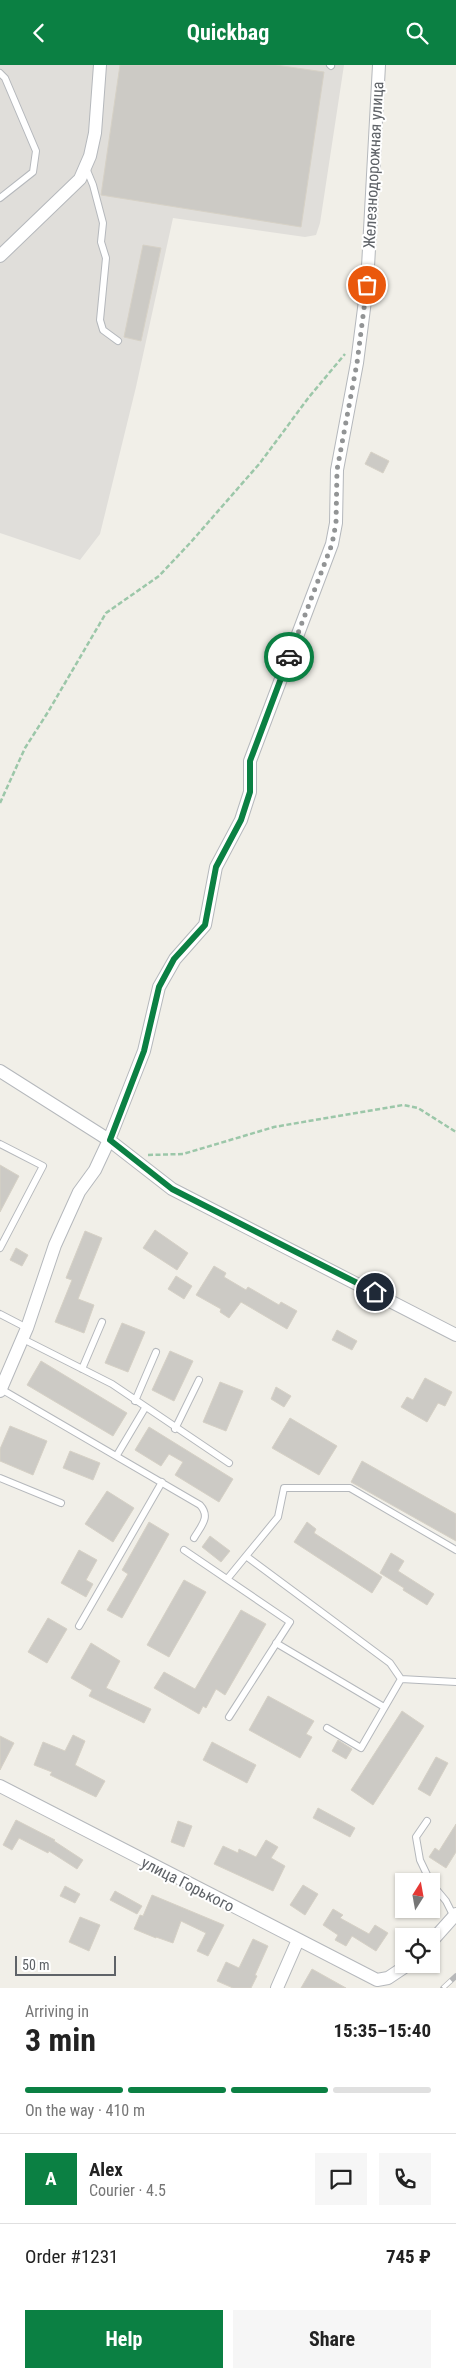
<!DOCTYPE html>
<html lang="en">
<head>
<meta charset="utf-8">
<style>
	:root { --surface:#fff; --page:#f6f6f6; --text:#222; --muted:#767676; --line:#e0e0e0; --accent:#0b8043 }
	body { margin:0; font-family:"Roboto Condensed",sans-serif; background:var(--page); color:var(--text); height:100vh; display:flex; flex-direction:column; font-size:19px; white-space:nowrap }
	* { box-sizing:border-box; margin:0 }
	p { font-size:16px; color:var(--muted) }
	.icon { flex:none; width:28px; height:28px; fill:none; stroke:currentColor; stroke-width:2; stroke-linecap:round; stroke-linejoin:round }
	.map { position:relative; height:1923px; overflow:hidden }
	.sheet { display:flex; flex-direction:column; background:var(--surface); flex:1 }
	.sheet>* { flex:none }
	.needle { width:32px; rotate:11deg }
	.controls { position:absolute; left:395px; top:1808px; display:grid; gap:10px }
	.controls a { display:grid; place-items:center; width:45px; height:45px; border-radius:0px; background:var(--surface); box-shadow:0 1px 4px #0004; font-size:25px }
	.scale { position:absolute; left:15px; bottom:12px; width:101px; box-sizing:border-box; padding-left:5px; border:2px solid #5f6368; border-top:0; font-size:14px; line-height:18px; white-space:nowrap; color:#5f6368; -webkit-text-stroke:4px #fff; paint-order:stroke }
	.pin { position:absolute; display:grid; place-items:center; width:42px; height:42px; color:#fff; margin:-21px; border:2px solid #fff; border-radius:50%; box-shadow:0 1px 5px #0007 }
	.courier { position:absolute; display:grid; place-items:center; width:50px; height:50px; margin:-25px; border:4px solid #0b8043; border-radius:50%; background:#fff; color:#222; box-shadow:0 1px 6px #0007 }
	.head em { font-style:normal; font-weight:700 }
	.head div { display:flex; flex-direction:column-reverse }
	.head { display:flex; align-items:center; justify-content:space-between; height:85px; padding:0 25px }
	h1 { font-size:32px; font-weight:700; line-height:38px }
	.bar { display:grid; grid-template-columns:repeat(4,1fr); gap:8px 5px; align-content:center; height:60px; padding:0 25px }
	.bar i { height:6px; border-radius:4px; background:var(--line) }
	.bar .current { background:var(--accent) }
	.bar p { grid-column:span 4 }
	.line { display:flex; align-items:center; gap:12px; padding:0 25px; border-top:1px solid var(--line) }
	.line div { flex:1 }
	.round { display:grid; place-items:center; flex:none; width:52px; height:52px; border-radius:0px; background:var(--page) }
	.primary-button { display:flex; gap:10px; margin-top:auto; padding:10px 25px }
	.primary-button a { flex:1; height:58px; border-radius:0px; background:var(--accent); color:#fff; font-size:20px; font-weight:700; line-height:58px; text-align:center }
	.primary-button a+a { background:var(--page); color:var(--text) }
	header { display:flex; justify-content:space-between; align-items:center; height:65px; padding:0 25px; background:var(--accent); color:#fff; font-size:22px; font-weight:700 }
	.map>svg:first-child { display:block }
</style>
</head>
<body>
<header><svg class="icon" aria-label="back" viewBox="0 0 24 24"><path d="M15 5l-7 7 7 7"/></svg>Quickbag<svg class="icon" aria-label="search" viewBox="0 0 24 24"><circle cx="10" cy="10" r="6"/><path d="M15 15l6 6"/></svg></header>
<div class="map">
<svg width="456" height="1923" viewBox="0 0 456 1923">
	<rect width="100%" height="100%" fill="#f1efe8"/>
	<path fill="#e0deda" d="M0,0H344L320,158L316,170L305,172L173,153L136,322L100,469L80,495L0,468Z"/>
	<path fill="#cccac5" stroke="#d6d1c6" d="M120,0H276L324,7L301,162L101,130Z
		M143,180L161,183L141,276L124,272Z
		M371,387L389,396L383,408L365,399Z
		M0,1100L19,1111L0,1147Z
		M155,1165L188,1188L177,1205L143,1183Z
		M85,1166L102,1173L78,1234L94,1240L84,1268L55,1257L72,1215L66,1213Z
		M16,1183L28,1190L22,1201L10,1195Z
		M214,1201L226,1208L224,1212L246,1225L248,1222L279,1240L281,1237L297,1246L287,1264L241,1237L229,1253L220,1247L221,1244L196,1230Z
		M176,1211L192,1221L184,1234L168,1224Z
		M122,1258L145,1267L128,1307L105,1298Z
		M337,1265L357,1276L352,1285L332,1275Z
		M170,1286L193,1296L174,1336L152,1325Z
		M41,1296L127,1348L113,1371L27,1320Z
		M425,1313L452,1327L445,1341L438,1338L427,1357L401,1342L407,1332L413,1335Z
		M220,1317L243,1326L226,1366L203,1357Z
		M276,1322L291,1331L284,1342L271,1334Z
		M290,1353L337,1381L319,1410L272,1383Z
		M10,1361L47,1376L33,1410L0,1396V1384Z
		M149,1362L233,1414L219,1437L175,1410L183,1397L169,1389L161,1401L135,1385Z
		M70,1386L100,1398L93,1415L63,1403Z
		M362,1396L456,1449V1476L351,1417Z
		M107,1426L134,1443L113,1477L85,1459Z
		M149,1457L169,1469L122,1553L107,1545L128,1509L122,1505Z
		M307,1457L316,1464L314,1468L382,1512L372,1528L294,1477Z
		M210,1471L230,1486L221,1497L202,1482Z
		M79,1485L97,1495L86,1515L93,1519L86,1532L61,1518Z
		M391,1488L404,1496L398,1506L434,1529L427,1540L403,1525L404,1523L380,1508Z
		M184,1515L206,1527L169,1592L147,1580Z
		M241,1545L266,1559L225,1630L216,1624L206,1643L203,1641L199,1649L154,1623L164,1607L195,1624Z
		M48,1553L67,1564L47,1598L28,1587Z
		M91,1578L120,1596L106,1623L151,1644L144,1658L89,1631L92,1625L71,1613Z
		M268,1631L314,1656L306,1669L312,1672L300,1693L249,1665Z
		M402,1646L424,1661L373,1740L351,1725Z
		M73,1670L85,1676L75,1700L105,1716L96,1732L50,1710L52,1707L34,1700L43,1677L65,1686Z
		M0,1671L14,1678L0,1705Z
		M338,1675L352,1684L346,1694L332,1686Z
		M212,1677L256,1700L247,1718L203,1695Z
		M436,1692L448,1698L430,1731L418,1724Z
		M318,1743L355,1763L350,1772L313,1753Z
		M16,1755L55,1775L54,1776L83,1795L77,1804L49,1786L48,1788L19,1773L12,1785L3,1780Z
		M178,1756L192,1761L184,1782L171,1777Z
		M456,1759V1787L446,1803L429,1792L435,1783L439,1786Z
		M266,1775L278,1782L271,1793L285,1801L273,1826L214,1799L223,1781L238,1788L239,1784L256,1792Z
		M303,1820L318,1829L305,1850L290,1840Z
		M65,1821L80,1829L75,1838L60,1831Z
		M115,1826L142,1841L137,1849L110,1835Z
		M152,1830L224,1860L208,1891L197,1886L206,1868L181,1856L173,1878L156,1872V1873L134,1864L140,1850L143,1851Z
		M333,1844L343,1850L340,1853L369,1869L375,1860L388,1868L376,1886L352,1871L346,1881L335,1875L338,1870L323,1860Z
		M80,1852L100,1860L89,1886L69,1877Z
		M253,1874L268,1881L255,1910L257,1911L251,1923H233L217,1916L226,1897L239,1903Z
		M312,1904L346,1923H301Z"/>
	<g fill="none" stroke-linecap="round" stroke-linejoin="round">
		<g stroke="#b5b8bc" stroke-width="8">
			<path id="service" d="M330,0L331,1
				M0,8L5,13L36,86L33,107L0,133
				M86,103L93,120L103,158L101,177L106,193L100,255L103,265L118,276
				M0,1079L43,1101L0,1183
				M0,1249L27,1263
				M23,1274L112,1319L229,1398
				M82,1304L102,1257
				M1,1324L200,1440C211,1452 201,1461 194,1473
				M135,1336L156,1287
				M175,1364L199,1315
				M117,1390L145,1343
				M0,1413L61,1438
				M184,1485L290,1557L229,1652
				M228,1513L246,1491
				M79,1561L162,1417
				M276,1578L384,1642
				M401,1614L390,1598L246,1491L278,1452L284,1423H350L456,1485
				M327,1663L361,1683L401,1614L456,1617
				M427,1756L416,1772L420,1795L430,1816
				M431,1818L446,1836L454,1852"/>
		</g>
		<g stroke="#b5b8bc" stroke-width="14">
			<path id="minor" d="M0,191L80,114L90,91L95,68L100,0
				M0,1006L109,1075L172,1124L456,1270
				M0,1326L27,1263L55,1180L79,1127L95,1105L109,1075L144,986L159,922L175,894L205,860L216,802L241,755L250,727V696L332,479L336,458L337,405L357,298L367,220L379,0
				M0,1721L377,1915L388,1913L409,1899
				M431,1877L456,1849
				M277,1923L298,1875"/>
		</g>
		<path stroke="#9cc7a9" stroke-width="2.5" stroke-dasharray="5 2.5" stroke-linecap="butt" d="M0,738L25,683L48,647L106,548L159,511L191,477L260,398L309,332L345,289
			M148,1090L183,1089L274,1062L403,1040L418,1043L456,1067"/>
		<use href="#service" stroke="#fff" stroke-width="6"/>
		<use href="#minor" stroke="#fff" stroke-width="12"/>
		<g stroke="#b6b7b8" stroke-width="5.5">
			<path id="rail" d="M443,1923L456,1911"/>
		</g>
		<use href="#rail" stroke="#fff" stroke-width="4" stroke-dasharray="11" stroke-linecap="butt"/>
	</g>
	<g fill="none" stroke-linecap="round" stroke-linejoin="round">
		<path stroke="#929495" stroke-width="5" stroke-dasharray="0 9" d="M289,592L332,479L336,458L337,405L357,298L367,220"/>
		<path stroke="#0b8043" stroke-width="6" d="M289,592L250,696V727L241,755L216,802L205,860L174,894L159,922L144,986L110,1075L172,1124L375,1227"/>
	</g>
	<g text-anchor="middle" stroke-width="4" stroke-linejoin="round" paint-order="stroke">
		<g font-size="16" fill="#5f6368" stroke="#fff">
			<text transform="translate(373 100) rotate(-87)" y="6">Железнодорожная улица</text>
			<text transform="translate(188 1819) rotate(27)" y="6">улица Горького</text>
		</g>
	</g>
</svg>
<div class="controls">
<a><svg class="needle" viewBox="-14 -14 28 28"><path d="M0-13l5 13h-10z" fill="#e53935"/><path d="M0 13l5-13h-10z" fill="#767676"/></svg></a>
<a><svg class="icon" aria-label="locate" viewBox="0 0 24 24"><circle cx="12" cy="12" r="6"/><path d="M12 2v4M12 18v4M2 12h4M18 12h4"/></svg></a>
</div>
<div class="scale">50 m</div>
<div class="pin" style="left:367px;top:220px;background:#ea580c"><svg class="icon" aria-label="bag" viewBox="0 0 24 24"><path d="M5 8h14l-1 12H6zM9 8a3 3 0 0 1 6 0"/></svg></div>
<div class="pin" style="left:375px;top:1227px;background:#1f2937"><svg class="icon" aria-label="home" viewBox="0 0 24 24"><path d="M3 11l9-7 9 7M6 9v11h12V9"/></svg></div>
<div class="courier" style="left:289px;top:592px"><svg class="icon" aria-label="car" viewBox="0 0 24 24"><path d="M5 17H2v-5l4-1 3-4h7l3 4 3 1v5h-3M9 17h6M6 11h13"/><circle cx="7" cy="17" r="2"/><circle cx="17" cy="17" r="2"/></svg></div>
</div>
<section class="sheet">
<div class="head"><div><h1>3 min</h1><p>Arriving in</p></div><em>15:35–15:40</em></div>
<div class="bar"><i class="current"></i><i class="current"></i><i class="current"></i><i></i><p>On the way · 410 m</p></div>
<div class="line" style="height:90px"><b class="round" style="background:var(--accent);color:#fff">A</b><div><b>Alex</b><p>Courier · 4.5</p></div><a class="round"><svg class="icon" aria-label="chat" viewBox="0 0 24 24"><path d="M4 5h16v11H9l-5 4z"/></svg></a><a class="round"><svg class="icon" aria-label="phone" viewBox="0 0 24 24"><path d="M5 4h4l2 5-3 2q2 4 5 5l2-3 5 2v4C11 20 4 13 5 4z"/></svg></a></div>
<div class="line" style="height:65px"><div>Order #1231</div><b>745 ₽</b></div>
<div class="primary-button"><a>Help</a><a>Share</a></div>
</section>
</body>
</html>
